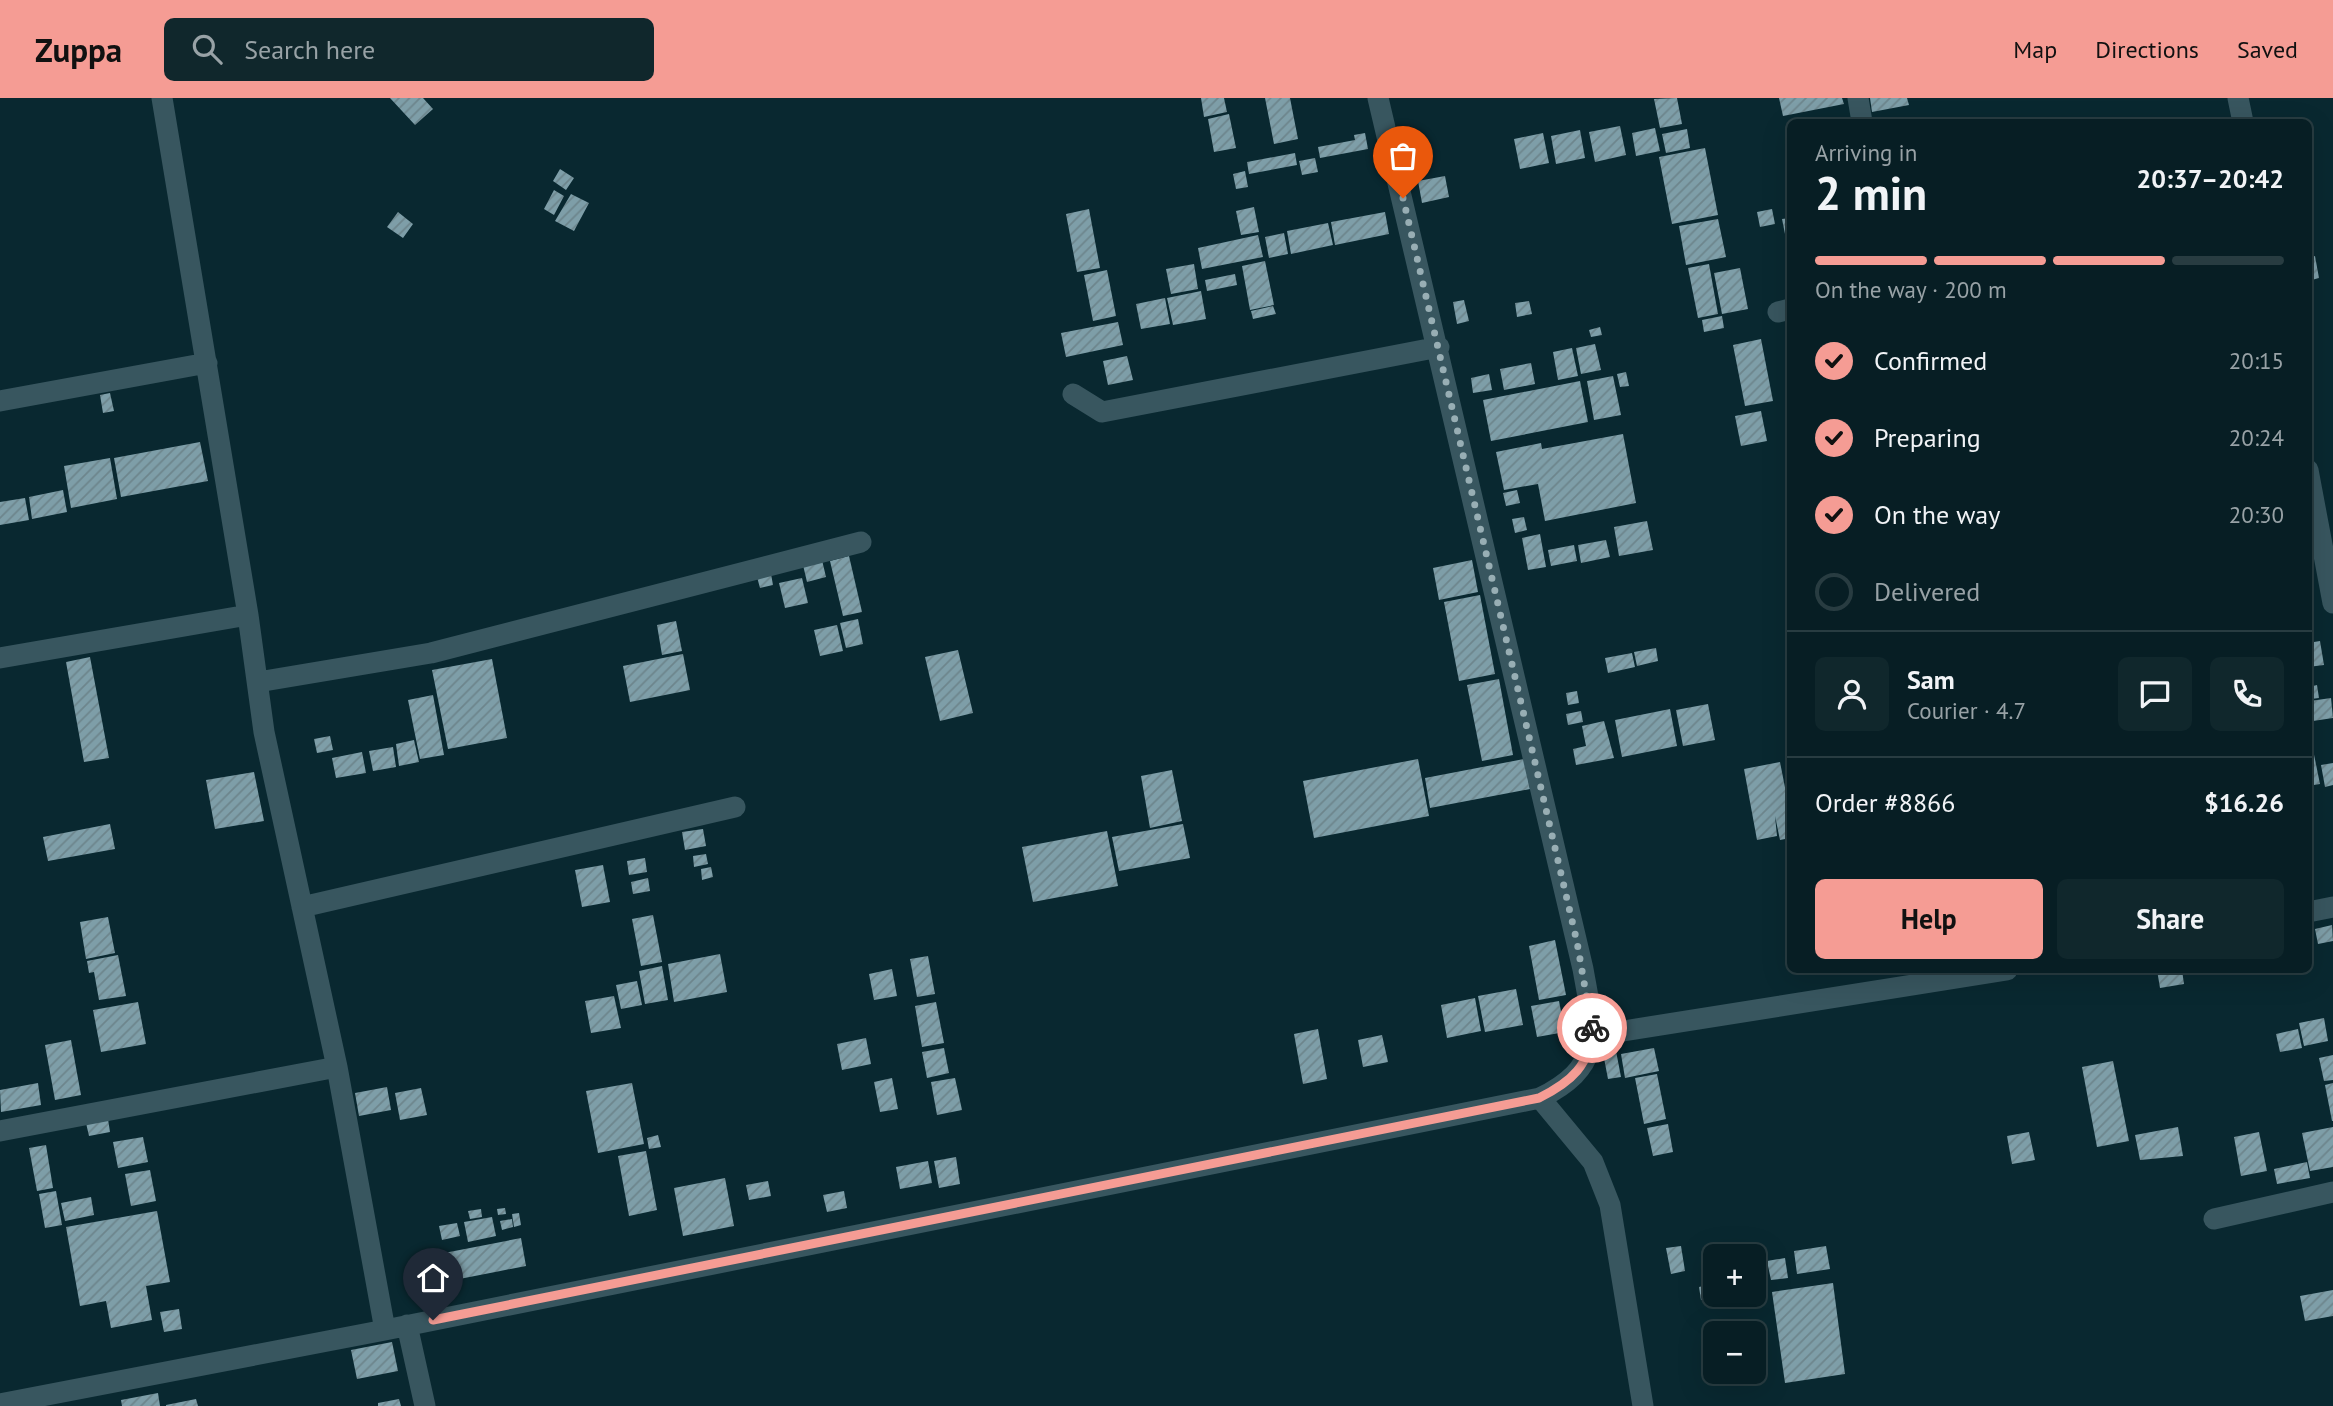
<!DOCTYPE html>
<html lang="en">
<head>
<meta charset="utf-8">
<style>
	:root { --surface:#071e24; --page:#10272c; --text:#f1f3f6; --muted:#98a2a6; --line:#283c41; --accent:#f59c94 }
	body { margin:0; font-family:"PT Sans",sans-serif; background:var(--page); color:var(--text); height:100vh; display:flex; flex-direction:column; font-size:26px; white-space:nowrap }
	* { box-sizing:border-box; margin:0 }
	p { font-size:23px; color:var(--muted) }
	.icon { flex:none; width:38px; height:38px; fill:none; stroke:currentColor; stroke-width:2; stroke-linecap:round; stroke-linejoin:round }
	.map { position:relative; flex:1; overflow:hidden }
	.side { position:absolute; left:1787px; top:21px; width:525px; height:854px; display:flex; flex-direction:column; background:var(--surface); border-radius:10px; box-shadow:0 7px 28px #0002,0 0 0 2px var(--line) }
	.side>* { flex:none }
	.fabs { position:absolute; left:1703px; top:1146px; display:grid; gap:14px }
	.fabs a { display:grid; place-items:center; width:63px; height:63px; border-radius:10px; background:var(--surface); box-shadow:0 7px 28px #0002,0 0 0 2px var(--line); font-size:35px }
	.pin { position:absolute; display:grid; place-items:center; width:60px; height:60px; color:#fff; margin:-72px -30px; border-radius:50% 50% 50% 0; rotate:-45deg; box-shadow:0 0 7px #0007 }
	.pin .icon { rotate:45deg }
	.courier { position:absolute; display:grid; place-items:center; width:70px; height:70px; margin:-35px; border:5px solid #f59c94; border-radius:50%; background:#fff; color:#222; box-shadow:0 2px 9px #0007 }
	.overview em { font-style:normal; font-weight:600 }
	.overview div { display:flex; flex-direction:column-reverse }
	.overview { display:flex; align-items:center; justify-content:space-between; height:119px; padding:0 28px }
	h1 { font-size:46px; font-weight:600; line-height:52px }
	.bar { display:grid; grid-template-columns:repeat(4,1fr); gap:10px 7px; align-content:center; height:84px; padding:0 28px }
	.bar i { height:9px; border-radius:5px; background:var(--line) }
	.bar .on { background:var(--accent) }
	.bar p { grid-column:span 4 }
	.line { display:flex; align-items:center; gap:18px; padding:0 28px; border-top:2px solid var(--line) }
	.line div { flex:1 }
	.round { display:grid; place-items:center; flex:none; width:74px; height:74px; border-radius:10px; background:var(--page) }
	ol { padding:0 28px; list-style:none }
	li { display:flex; align-items:center; gap:21px; height:77px }
	li p { margin-inline-start:auto }
	li .icon { padding:7px; border-radius:50%; background:var(--accent); color:#111; stroke-width:4 }
	li:last-child { color:var(--muted) }
	li i { width:38px; height:38px; border:4px solid var(--line); border-radius:50% }
	.cta { display:flex; gap:14px; margin-top:auto; padding:14px 28px }
	.cta a { flex:1; height:80px; border-radius:10px; background:var(--accent); color:#111; font-size:28px; font-weight:600; line-height:80px; text-align:center }
	.cta a+a { background:var(--page); color:var(--text) }
	header { display:flex; align-items:center; gap:42px; box-sizing:border-box; height:98px; padding:0 35px; background:var(--accent); color:#111 }
	header strong { font-size:33px }
	nav { display:flex; gap:38px; margin-inline-start:auto; font-size:24px }
	.search { width:490px; height:63px; background:var(--page); display:flex; align-items:center; gap:18px; box-sizing:border-box; padding:0 24px; border-radius:10px; color:var(--muted); font-size:26px }
	.map>svg:first-child { display:block }
</style>
</head>
<body>
<header>
<strong>Zuppa</strong>
<div class="search"><svg class="icon" aria-label="search" viewBox="0 0 24 24"><circle cx="10" cy="10" r="6"/><path d="M15 15l6 6"/></svg>Search here</div>
<nav><a>Map</a><a>Directions</a><a>Saved</a></nav>
</header>
<div class="map">
<svg width="2333" height="1308" viewBox="0 0 2333 1308">
	<defs>
		<pattern id="building-hatch" width="6" height="6" patternUnits="userSpaceOnUse" patternTransform="scale(1.75)"><rect width="6" height="6" fill="#7e9ea8"/><path d="M-1 1l2-2M0 6l6-6M5 7l2-2" fill="none" stroke="#6d858c"/></pattern>
	</defs>
	<rect width="100%" height="100%" fill="#092830"/>
	<path fill="url(#building-hatch)" d="M390,0H423L433,11L415,27Z
		M1201,0H1224L1227,14L1204,19Z
		M1265,0H1290L1298,41L1274,46Z
		M1677,0L1682,26L1660,30L1654,1Z
		M1779,0H1842L1844,6L1783,18Z
		M1870,0H1907L1909,7L1872,14Z
		M1229,16L1236,50L1214,54L1208,21Z
		M1620,28L1626,57L1595,64L1589,34Z
		M1655,30L1660,53L1636,58L1632,35Z
		M1687,31L1690,50L1666,55L1662,36Z
		M1580,32L1585,60L1556,66L1551,38Z
		M1365,35L1368,51L1320,60L1318,49L1355,42L1354,37Z
		M1543,35L1549,65L1520,71L1514,41Z
		M1705,50L1718,117L1672,126L1659,59Z
		M1295,55L1297,67L1249,76L1247,64Z
		M1315,60L1318,74L1302,77L1299,63Z
		M560,71L574,80L566,92L553,83Z
		M1245,73L1248,89L1236,91L1233,76Z
		M1445,78L1449,99L1422,105L1418,83Z
		M554,92L564,98L554,117L544,111Z
		M571,96L589,105L574,133L555,123Z
		M1254,109L1259,134L1241,137L1236,113Z
		M1089,111L1100,170L1077,174L1066,116Z
		M1772,111L1775,126L1760,129L1757,114Z
		M398,114L413,126L403,140L387,129Z
		M1385,114L1389,136L1335,147L1331,124Z
		M1790,120V156H1789L1782,121Z
		M1718,121L1726,159L1686,167L1679,128Z
		M1328,125L1333,147L1291,156L1287,133Z
		M1284,135L1288,156L1269,160L1265,139Z
		M1258,137L1263,159L1202,171L1198,150Z
		M2315,158L2319,180L2308,183V160Z
		M1265,163L1274,207L1250,212L1242,168Z
		M1194,166L1198,191L1171,196L1166,171Z
		M1709,166L1718,216L1698,220L1688,170Z
		M1740,170L1748,211L1722,216L1714,175Z
		M1107,172L1116,218L1093,223L1084,177Z
		M1235,176L1237,187L1207,193L1205,182Z
		M1201,193L1206,221L1173,227L1167,200Z
		M1165,200L1170,226L1141,231L1136,206Z
		M1464,202L1469,223L1457,226L1453,204Z
		M1529,203L1532,216L1517,219L1515,205Z
		M1273,208L1276,216L1253,221L1251,213Z
		M1722,218L1724,230L1704,234L1702,222Z
		M1118,224L1123,247L1066,259L1061,235Z
		M1600,229L1602,237L1591,239L1589,232Z
		M1761,241L1773,303L1745,308L1733,247Z
		M1595,246L1601,272L1581,276L1576,250Z
		M1572,250L1578,278L1558,282L1553,254Z
		M1127,258L1133,282L1108,287L1103,263Z
		M1531,265L1535,286L1504,292L1500,271Z
		M1626,274L1629,288L1620,289L1617,276Z
		M1489,276L1492,292L1473,295L1471,280Z
		M1613,278L1621,317L1594,322L1587,283Z
		M1580,283L1588,324L1491,343L1483,302Z
		M110,295L114,313L103,315L100,297Z
		M1761,313L1767,343L1741,348L1735,318Z
		M1623,336L1636,405L1545,423L1538,386L1504,392L1496,354L1541,345L1542,351Z
		M200,344L208,383L121,399L114,360Z
		M110,360L117,401L71,410L64,368Z
		M63,392L67,414L32,421L29,399Z
		M1517,392L1520,405L1506,408L1503,395Z
		M25,400L29,422L0,427V404Z
		M1524,419L1527,432L1515,435L1512,421Z
		M1647,423L1653,452L1619,458L1614,429Z
		M1540,436L1546,469L1528,472L1522,440Z
		M1606,442L1610,459L1581,465L1578,447Z
		M1574,447L1577,463L1551,468L1548,452Z
		M849,458L862,514L843,518L830,463Z
		M822,462L826,479L807,484L803,467Z
		M1472,462L1478,494L1439,502L1433,470Z
		M771,476L773,487L760,490L757,479Z
		M802,480L808,505L785,510L779,485Z
		M1480,497L1495,576L1459,583L1444,504Z
		M858,521L863,546L846,550L840,525Z
		M676,523L682,553L662,557L657,527Z
		M837,527L843,553L820,558L814,532Z
		M2320,543L2324,567L2308,569V545Z
		M1656,550L1658,563L1637,568L1634,554Z
		M958,552L973,615L940,623L925,559Z
		M1632,555L1635,569L1608,575L1605,560Z
		M683,556L690,592L630,604L623,568Z
		M90,559L109,660L84,664L66,564Z
		M492,561L507,640L448,651L432,572Z
		M1499,581L1513,657L1482,663L1467,587Z
		M2317,587L2319,600L2311,601L2309,589Z
		M1577,593L1579,605L1568,607L1566,595Z
		M433,597L444,657L420,661L408,602Z
		M2331,600L2333,620L2313,623L2310,603Z
		M1708,606L1715,642L1683,648L1676,612Z
		M1670,611L1677,648L1622,659L1615,622Z
		M1581,613L1583,624L1568,627L1566,616Z
		M1604,623L1614,660L1576,667L1573,651L1586,648L1582,628Z
		M2308,627L2320,686L2308,688Z
		M330,638L333,652L317,655L314,641Z
		M414,642L419,664L399,668L396,646Z
		M393,649L396,669L373,673L369,653Z
		M362,654L366,675L336,680L332,660Z
		M1418,661L1429,718L1314,740L1303,683Z
		M1524,661L1530,691L1430,710L1425,680Z
		M1780,664L1790,715V740L1780,742L1775,718L1777,738L1757,742L1744,671Z
		M2333,665V687L2325,689L2321,667Z
		M1172,672L1182,723L1150,730L1141,678Z
		M254,674L264,723L215,731L206,682Z
		M110,726L115,751L48,763L43,739Z
		M1183,726L1190,760L1119,773L1112,739Z
		M703,731L706,748L685,752L682,734Z
		M1107,733L1118,788L1033,804L1022,749Z
		M706,756L708,766L694,769L693,758Z
		M645,760L647,774L629,777L627,763Z
		M603,767L610,804L582,809L575,772Z
		M711,769L713,779L702,782L701,771Z
		M648,780L650,793L633,796L631,784Z
		M653,817L662,864L641,868L632,821Z
		M108,819L115,855L86,861L80,824Z
		M2332,827L2333,843L2318,846L2315,831Z
		M1555,842L1566,897L1539,902L1529,848Z
		M720,856L727,894L674,904L668,866Z
		M118,857L126,898L99,902L94,874L89,875L87,863Z
		M928,858L935,896L917,899L910,861Z
		M662,868L668,902L645,906L639,873Z
		M892,871L897,898L874,902L869,876Z
		M2157,872H2182L2184,886L2160,890Z
		M637,883L642,907L621,911L616,887Z
		M1516,891L1523,927L1485,934L1478,898Z
		M614,898L621,930L591,935L585,903Z
		M1475,900L1481,933L1447,940L1441,907Z
		M1559,903L1565,934L1537,939L1531,908Z
		M138,904L146,946L101,954L93,912Z
		M936,904L944,945L922,949L915,908Z
		M2324,920L2328,943L2304,948L2299,925Z
		M1318,931L1327,981L1303,986L1294,936Z
		M2298,931L2302,950L2280,954L2276,936Z
		M1382,937L1388,964L1363,969L1358,942Z
		M866,940L871,966L842,972L837,946Z
		M71,942L81,997L55,1002L45,947Z
		M944,950L949,975L927,980L922,954Z
		M1654,950L1659,973L1625,980L1621,956Z
		M1616,953L1621,979L1608,981L1603,955Z
		M2333,957V982L2324,983L2319,960Z
		M2113,963L2129,1043L2097,1049L2082,969Z
		M1657,976L1666,1021L1644,1026L1635,980Z
		M892,980L898,1011L880,1014L874,984Z
		M955,980L962,1012L937,1017L931,984Z
		M38,985L41,1007L1,1014L0,992Z
		M632,985L644,1046L598,1055L586,993Z
		M2333,985V1023H2332L2325,987Z
		M387,989L391,1012L359,1018L355,995Z
		M421,990L427,1017L400,1022L395,995Z
		M108,1021L110,1034L89,1038L86,1025Z
		M1668,1026L1673,1054L1653,1058L1647,1030Z
		M2178,1029L2183,1058L2140,1062L2135,1037Z
		M2333,1029V1069L2310,1073L2302,1035Z
		M2029,1034L2035,1062L2012,1066L2007,1038Z
		M2259,1034L2267,1073L2241,1078L2234,1039Z
		M658,1037L661,1049L649,1051L647,1040Z
		M143,1039L148,1064L118,1070L113,1044Z
		M46,1047L53,1090L37,1093L29,1050Z
		M646,1053L657,1112L629,1118L618,1058Z
		M956,1059L960,1086L939,1090L934,1063Z
		M928,1063L932,1085L900,1091L896,1069Z
		M2307,1064L2310,1080L2277,1086L2274,1071Z
		M150,1072L156,1103L131,1108L125,1076Z
		M725,1080L734,1128L683,1138L674,1090Z
		M768,1083L771,1098L749,1102L746,1087Z
		M56,1093L62,1127L45,1130L39,1096Z
		M844,1093L847,1110L827,1114L823,1097Z
		M91,1099L94,1117L65,1123L61,1105Z
		M505,1110L506,1116L498,1117L497,1111Z
		M481,1111L482,1119L470,1121L468,1113Z
		M157,1113L170,1184L146,1188L152,1222L111,1230L106,1203L80,1208L66,1129Z
		M519,1115L521,1127L514,1129L512,1116Z
		M492,1119L496,1138L468,1144L464,1124Z
		M512,1121L513,1129L502,1132L500,1123Z
		M457,1125L460,1138L442,1142L439,1128Z
		M521,1140L526,1168L444,1184L439,1156Z
		M1681,1148L1685,1173L1671,1176L1666,1150Z
		M1826,1148L1830,1171L1797,1176L1794,1153Z
		M1763,1159L1768,1192L1754,1194V1161Z
		M1785,1160L1788,1180L1771,1182L1767,1163Z
		M1715,1172V1200H1714L1709,1173Z
		M1833,1185L1845,1276L1785,1285L1772,1194Z
		M1707,1187L1709,1201L1701,1202L1699,1189Z
		M2333,1192V1218L2305,1223L2300,1198Z
		M179,1211L182,1231L164,1234L160,1214Z
		M392,1244L398,1273L357,1281L351,1252Z
		M158,1295L160,1308H122L121,1302Z
		M196,1301L198,1308H166V1307Z
		M399,1301L401,1308H378V1305Z"/>
	<g fill="none" stroke-linecap="round" stroke-linejoin="round">
		<path stroke="#38565f" stroke-width="21" d="M162,0L248,517L264,634L337,969L385,1232
			M1858,0L1862,24
			M2238,0L2243,24
			M1778,214L1790,211
			M1073,296L1102,314L1439,249
			M0,303L207,265
			M2308,372L2333,505
			M0,560L248,517
			M258,584L431,555L861,444
			M302,809L735,709
			M2308,814L2333,809
			M1592,938L2007,872
			M1540,1000L1593,1064L1610,1107L1643,1308
			M0,1033L337,969
			M2214,1121L2333,1094
			M407,1227L425,1308
			M0,1306L385,1232L1540,1000C1606,967 1594,934 1583,871L1378,0"/>
	</g>
	<g fill="none" stroke-linecap="round" stroke-linejoin="round">
		<path stroke="#98aeb4" stroke-width="7" stroke-dasharray="0 12.6" d="M1403,100L1577,844L1592,930"/>
		<path stroke="#f59c94" stroke-width="9" d="M433,1222L1539,1000C1571,984 1591,967 1592,930"/>
	</g>
</svg>
<div class="fabs">
<a>+</a>
<a>−</a>
</div>
<div class="pin" style="left:1403px;top:100px;background:#ea580c"><svg class="icon" aria-label="bag" viewBox="0 0 24 24"><path d="M5 8h14l-1 12H6zM9 8a3 3 0 0 1 6 0"/></svg></div>
<div class="pin" style="left:433px;top:1222px;background:#1f2937"><svg class="icon" aria-label="home" viewBox="0 0 24 24"><path d="M3 11l9-7 9 7M6 9v11h12V9"/></svg></div>
<div class="courier" style="left:1592px;top:930px"><svg class="icon" aria-label="bike" viewBox="0 0 24 24"><circle cx="6" cy="16" r="4"/><circle cx="18" cy="16" r="4"/><path d="M6 16l4-8h5l3 8M10 8l3 8H6M13 5h3"/></svg></div>
<section class="side">
<div class="overview"><div><h1>2 min</h1><p>Arriving in</p></div><em>20:37–20:42</em></div>
<div class="bar"><i class="on"></i><i class="on"></i><i class="on"></i><i></i><p>On the way · 200 m</p></div>
<ol>
<li><svg class="icon" aria-label="check" viewBox="0 0 24 24"><path d="M5 12l5 5 9-10"/></svg>Confirmed<p>20:15</p></li>
<li><svg class="icon" aria-label="check" viewBox="0 0 24 24"><path d="M5 12l5 5 9-10"/></svg>Preparing<p>20:24</p></li>
<li><svg class="icon" aria-label="check" viewBox="0 0 24 24"><path d="M5 12l5 5 9-10"/></svg>On the way<p>20:30</p></li>
<li><i></i>Delivered</li>
</ol>
<div class="line" style="height:126px"><a class="round"><svg class="icon" aria-label="person" viewBox="0 0 24 24"><circle cx="12" cy="8" r="4"/><path d="M4 21q1-7 8-7t8 7"/></svg></a><div><b>Sam</b><p>Courier · 4.7</p></div><a class="round"><svg class="icon" aria-label="chat" viewBox="0 0 24 24"><path d="M4 5h16v11H9l-5 4z"/></svg></a><a class="round"><svg class="icon" aria-label="phone" viewBox="0 0 24 24"><path d="M5 4h4l2 5-3 2q2 4 5 5l2-3 5 2v4C11 20 4 13 5 4z"/></svg></a></div>
<div class="line" style="height:91px"><div>Order #8866</div><b>$16.26</b></div>
<div class="cta"><a>Help</a><a>Share</a></div>
</section>
</div>
</body>
</html>
